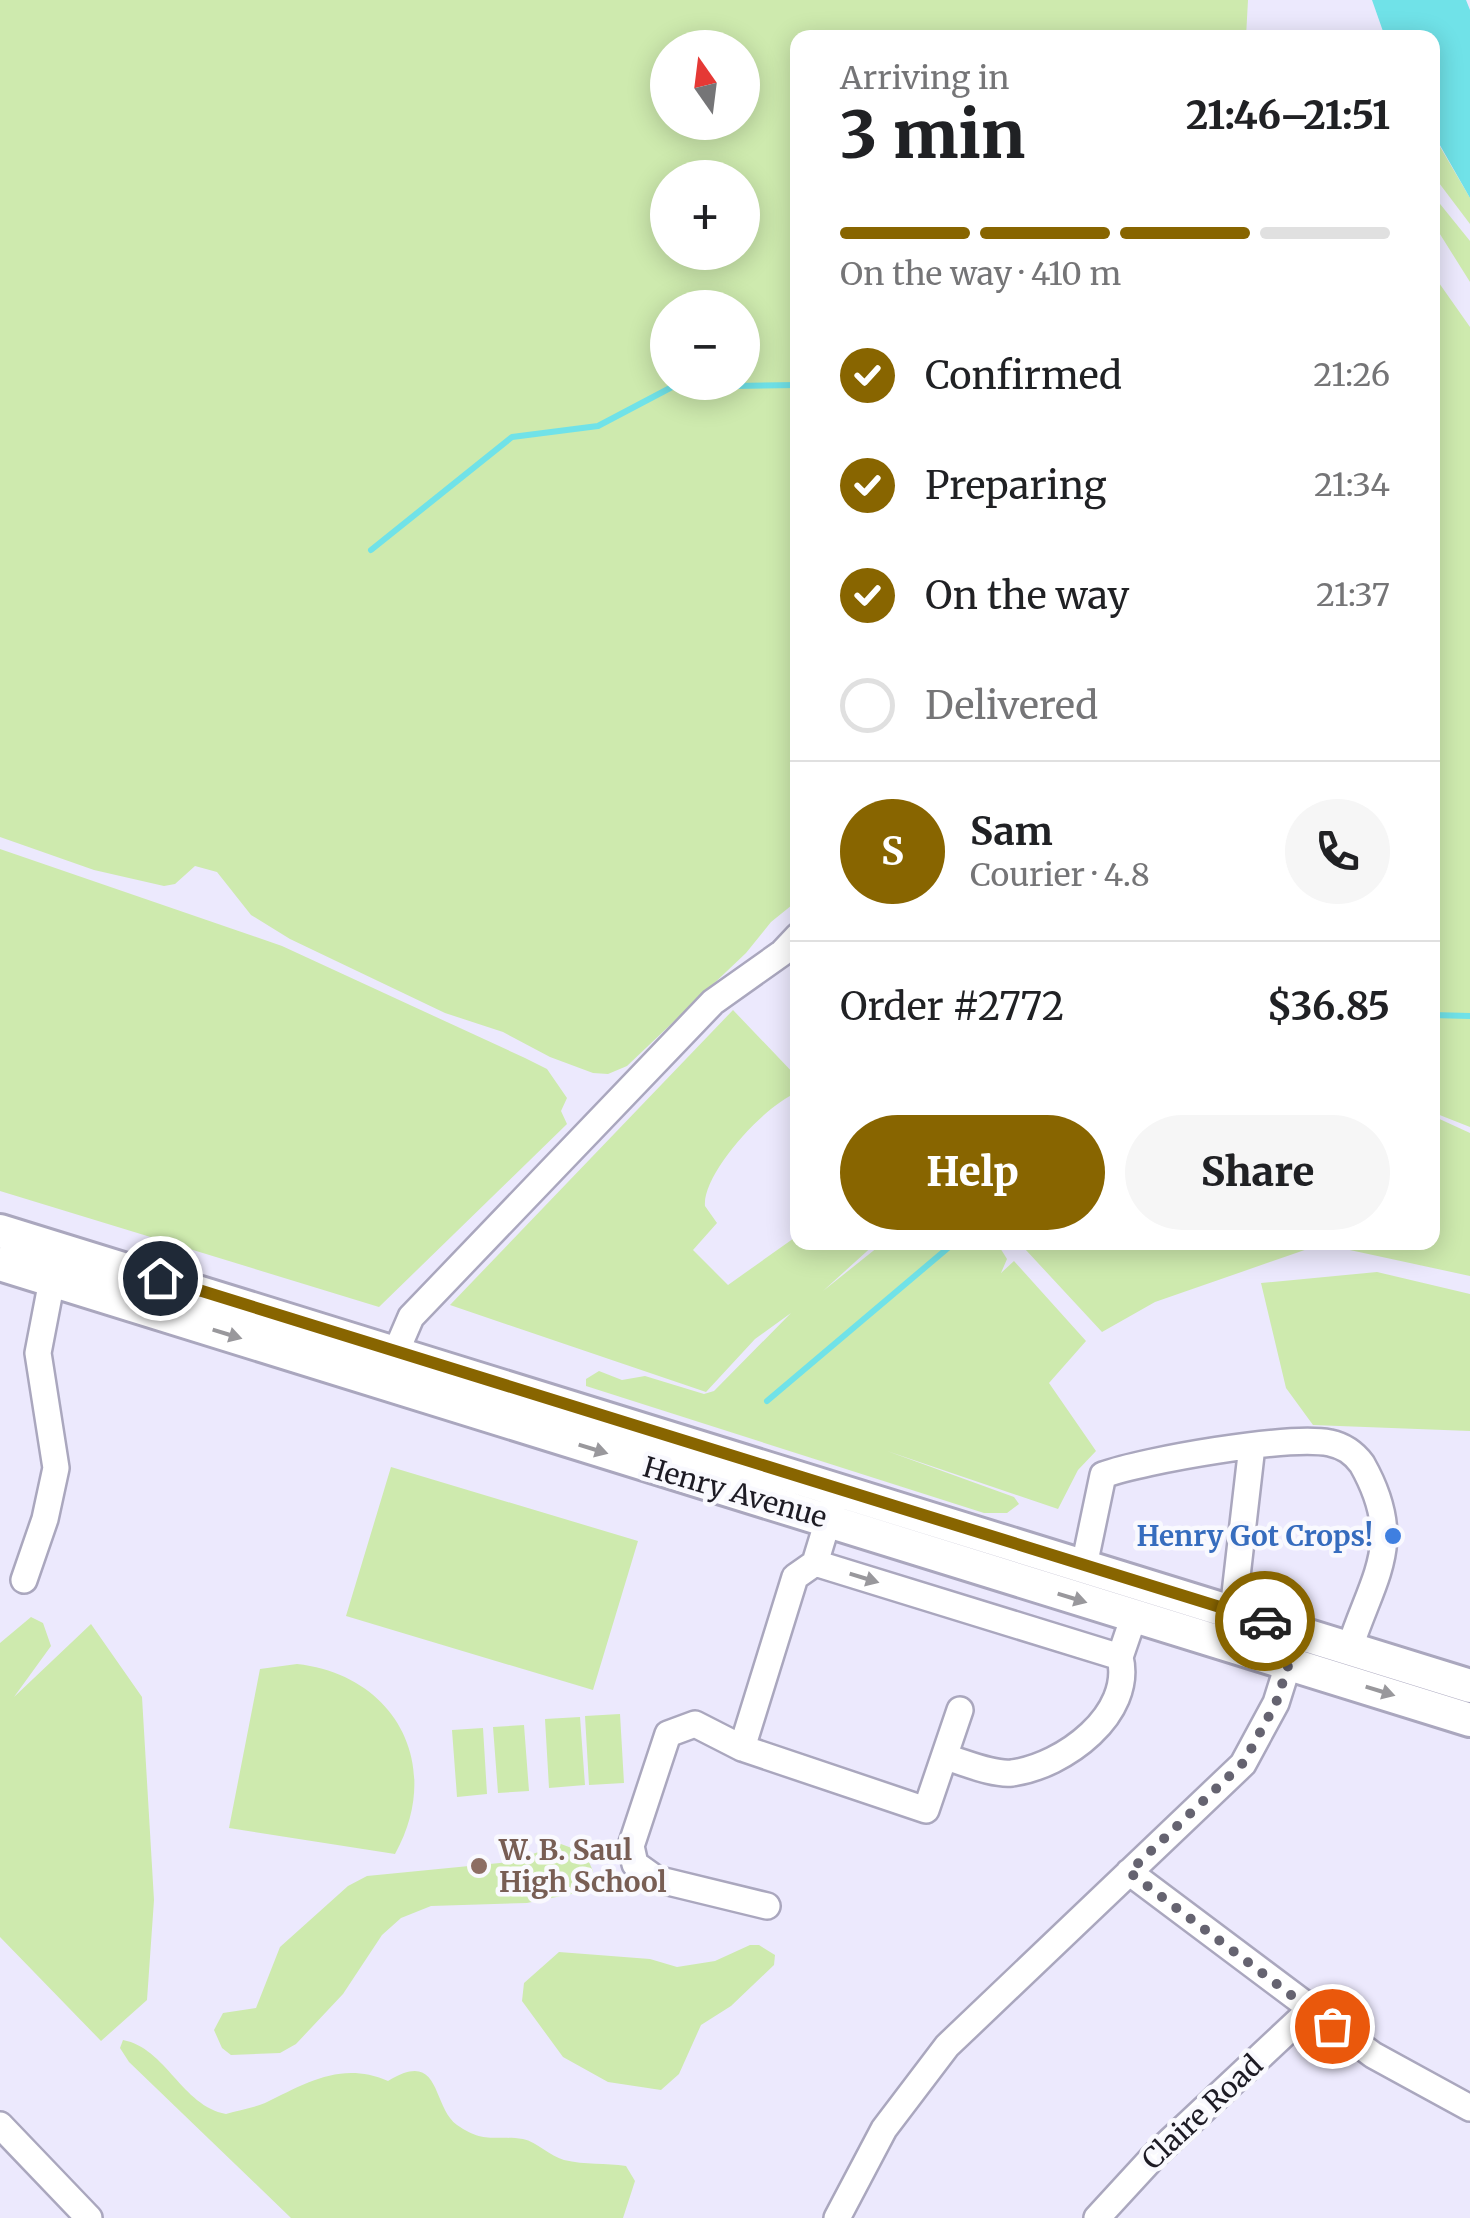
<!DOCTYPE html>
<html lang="en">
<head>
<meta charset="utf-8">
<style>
	:root { --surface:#fff; --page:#f6f6f6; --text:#202124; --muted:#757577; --line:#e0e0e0; --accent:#886500 }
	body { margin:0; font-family:Merriweather,serif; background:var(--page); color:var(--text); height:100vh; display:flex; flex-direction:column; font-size:38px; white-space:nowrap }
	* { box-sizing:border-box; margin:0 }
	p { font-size:32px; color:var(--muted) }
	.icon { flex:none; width:55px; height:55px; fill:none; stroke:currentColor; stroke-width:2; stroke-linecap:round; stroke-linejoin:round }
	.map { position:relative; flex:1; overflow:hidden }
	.drawer { position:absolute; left:790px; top:30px; width:650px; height:1220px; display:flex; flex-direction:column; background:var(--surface); border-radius:20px; box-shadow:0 5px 25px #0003 }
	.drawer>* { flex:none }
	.needle { width:65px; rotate:346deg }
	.buttons { position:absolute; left:650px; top:30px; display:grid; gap:20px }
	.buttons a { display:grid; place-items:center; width:110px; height:110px; border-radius:50%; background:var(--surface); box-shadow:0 5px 25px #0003; font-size:50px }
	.pin { position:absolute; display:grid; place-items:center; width:85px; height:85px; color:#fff; margin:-42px; border:5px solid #fff; border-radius:50%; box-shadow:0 2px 10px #0007 }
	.courier { position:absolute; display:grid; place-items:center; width:100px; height:100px; margin:-50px; border:8px solid #886500; border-radius:50%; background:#fff; color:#222; box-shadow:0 2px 12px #0007 }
	.headline em { font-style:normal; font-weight:800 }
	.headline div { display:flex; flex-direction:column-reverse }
	.headline { display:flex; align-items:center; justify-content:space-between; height:170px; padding:0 50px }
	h1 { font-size:65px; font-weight:800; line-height:75px }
	.bar { display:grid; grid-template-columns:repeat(4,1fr); gap:15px 10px; align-content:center; height:120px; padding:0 50px }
	.bar i { height:12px; border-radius:8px; background:var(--line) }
	.bar .current { background:var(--accent) }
	.bar p { grid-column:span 4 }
	.line { display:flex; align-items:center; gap:25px; padding:0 50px; border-top:2px solid var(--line) }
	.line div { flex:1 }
	.round { display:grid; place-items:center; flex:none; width:105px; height:105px; border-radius:52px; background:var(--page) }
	ol { padding:0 50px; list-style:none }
	li { display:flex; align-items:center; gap:30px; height:110px }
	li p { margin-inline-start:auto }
	li .icon { padding:10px; border-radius:50%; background:var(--accent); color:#fff; stroke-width:4 }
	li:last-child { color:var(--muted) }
	li i { width:55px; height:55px; border:5px solid var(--line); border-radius:50% }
	.primary-button { display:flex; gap:20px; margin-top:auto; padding:20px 50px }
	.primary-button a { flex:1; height:115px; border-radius:60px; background:var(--accent); color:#fff; font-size:40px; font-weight:800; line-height:115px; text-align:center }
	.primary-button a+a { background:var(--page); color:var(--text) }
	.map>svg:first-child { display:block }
</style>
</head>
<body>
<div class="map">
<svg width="1470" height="2218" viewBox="0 0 1470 2218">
	<rect width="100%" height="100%" fill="#ece9fd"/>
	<path fill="#ceeaae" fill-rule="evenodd" d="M0,0H1248L1246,37L798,38L797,901L771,922L746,953L627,1066L608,1074L593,1073L550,1057L503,1032L445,1013L290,939L251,915L217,872L195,866L175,884L164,886L94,870L0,837ZM668,48H742V122H668ZM668,178H742V252H668ZM668,308H742V382H668Z
		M1432,133L1470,198V224L1433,175Z
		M1432,194L1470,241V282L1433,223Z
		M1432,273L1470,327V1127L1432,1112Z
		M0,849L282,946L525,1058L547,1069L567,1098L561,1111L567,1124L379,1307L0,1191Z
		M733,1010L797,1077V1093C767,1103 702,1173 705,1206L717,1223L693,1250L728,1285L797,1236L798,1242L876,1243L823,1291L883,1243H936L944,1251L967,1243H997L1007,1259L1001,1273L1014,1261L1086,1341L1049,1383L1096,1451L1078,1470L1058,1509L887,1451L1014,1497L1019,1504L1007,1513H984L586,1386V1379L599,1371L622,1380L645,1376L704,1394L714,1391L791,1313L755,1339L706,1392L450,1305Z
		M1433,1116L1470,1133V1276L1322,1244L1155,1302L1102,1332L1025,1249L1035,1242H1432Z
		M1377,1272L1470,1294V1431L1313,1425L1286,1388L1261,1283Z
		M391,1467L638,1541L593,1690L346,1616Z
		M31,1617L43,1623L51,1646L14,1697L91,1624L142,1697L154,1900L147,2000L101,2041L0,1937V1643Z
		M297,1664C396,1675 444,1766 395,1854L229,1828L260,1669Z
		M620,1714L624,1783L589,1785L585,1716Z
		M580,1717L585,1785L549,1788L545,1719Z
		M524,1725L529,1791L498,1793L493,1727Z
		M483,1728L487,1794L457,1797L452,1730Z
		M561,1844L585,1853L593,1871L581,1892L527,1903L431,1906L401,1918L382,1935L343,1994L296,2044L280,2053L231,2055L222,2048L214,2030L223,2013L256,2008L280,1947L348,1886L367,1876L510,1862Z
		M750,1945H759L775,1955L774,1965L731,2006L701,2025L679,2074L661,2090L608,2082L563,2057L522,2001L524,1983L559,1952L650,1959L677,1967L715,1961Z
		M123,2040C166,2048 182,2106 226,2114C238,2110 253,2108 265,2103C307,2083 341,2061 388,2081C442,2048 431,2106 457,2125C484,2144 495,2135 523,2139C537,2142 550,2156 564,2160C585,2165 606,2163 626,2166L635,2181L623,2218H291L129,2062L120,2048Z"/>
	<path fill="#70e2e8" d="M1372,0H1466L1470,10V198L1433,133L1432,38L1385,37Z"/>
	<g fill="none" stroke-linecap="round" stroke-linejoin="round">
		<path stroke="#70e2e8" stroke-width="6" d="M371,550L512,437L598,426L672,387L798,385
			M1432,1015L1470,1016
			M767,1401L955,1242"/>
		<g stroke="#aaa7be" stroke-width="30">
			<path id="minor" d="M389,1368L411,1317L713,1002L782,953L798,936
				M833,1504L815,1563L1120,1657L1134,1616
				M1084,1566L1103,1475C1145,1460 1288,1435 1330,1443C1344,1446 1353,1452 1362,1464C1406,1542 1374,1574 1350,1647
				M24,1580L45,1519L56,1468L38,1353L52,1280
				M1233,1611L1252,1446
				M742,1748L926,1810L960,1710
				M945,1757C964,1762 992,1775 1012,1773C1064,1766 1134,1714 1120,1657
				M1129,1872L1373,2055L1470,2108
				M767,1906L656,1879L635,1864L631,1846L668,1734L695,1724L742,1748L795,1577L815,1563
				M0,2125L89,2218
				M837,2218L884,2129L947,2046L1243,1764L1276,1703L1293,1649
				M1097,2218L1154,2156L1311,2009"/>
		</g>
		<g stroke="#aaa7be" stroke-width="38">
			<path id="major" d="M0,1231L1470,1686
				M0,1264L1470,1720"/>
		</g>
		<use href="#minor" stroke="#fff" stroke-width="25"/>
		<use href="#major" stroke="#fff" stroke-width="32"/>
	</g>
	<defs><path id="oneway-solid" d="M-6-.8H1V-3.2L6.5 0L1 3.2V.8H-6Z" transform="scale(2.5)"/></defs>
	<g fill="#99989c">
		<use href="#oneway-solid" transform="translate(227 1334) rotate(17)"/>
		<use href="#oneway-solid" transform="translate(593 1449) rotate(17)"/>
		<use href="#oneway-solid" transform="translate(864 1578) rotate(17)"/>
		<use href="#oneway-solid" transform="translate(1072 1598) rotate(17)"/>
		<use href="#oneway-solid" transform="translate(1380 1691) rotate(17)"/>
	</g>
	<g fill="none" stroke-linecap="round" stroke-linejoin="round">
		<path stroke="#656370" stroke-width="10" stroke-dasharray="0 18" d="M1265,1621L1299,1632L1276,1703L1244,1762L1129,1872L1332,2026"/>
		<path stroke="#886500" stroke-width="12" d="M160,1278L1265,1621"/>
	</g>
	<circle fill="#3f7fe0" stroke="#f9f9fe" stroke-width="4" cx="1393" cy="1536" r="10"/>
	<circle fill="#8d6e63" stroke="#f9f9fe" stroke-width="4" cx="479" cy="1866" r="10"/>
	<g text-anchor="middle" stroke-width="9" stroke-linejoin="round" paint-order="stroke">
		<g font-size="28" fill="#1d1b24" stroke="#f9f9fe">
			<text transform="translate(735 1492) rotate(16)" y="10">Henry Avenue</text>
			<text transform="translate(1202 2112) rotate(-43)" y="10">Claire Road</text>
		</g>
		<g font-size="28" font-weight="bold" fill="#366cbe" stroke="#f9f9fe" text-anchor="end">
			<text x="1373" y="1546">Henry Got Crops!</text>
		</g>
		<g font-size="28" font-weight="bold" fill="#785e54" stroke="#f9f9fe" text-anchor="start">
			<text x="499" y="1860">W. B. Saul<tspan x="499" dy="32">High School</tspan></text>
		</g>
	</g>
</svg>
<div class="buttons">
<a><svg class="needle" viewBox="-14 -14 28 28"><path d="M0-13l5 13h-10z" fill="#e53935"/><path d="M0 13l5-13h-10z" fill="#757577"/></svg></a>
<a>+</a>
<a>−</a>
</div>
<div class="pin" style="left:1332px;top:2026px;background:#ea580c"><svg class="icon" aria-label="bag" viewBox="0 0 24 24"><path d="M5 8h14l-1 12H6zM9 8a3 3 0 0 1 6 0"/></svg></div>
<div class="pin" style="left:160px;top:1278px;background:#1f2937"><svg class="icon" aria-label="home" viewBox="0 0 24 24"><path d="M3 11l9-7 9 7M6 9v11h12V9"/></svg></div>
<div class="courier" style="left:1265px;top:1621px"><svg class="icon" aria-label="car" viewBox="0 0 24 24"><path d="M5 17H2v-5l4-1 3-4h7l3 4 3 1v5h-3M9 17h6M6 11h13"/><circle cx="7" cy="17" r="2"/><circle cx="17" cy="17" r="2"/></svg></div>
<section class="drawer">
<div class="headline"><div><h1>3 min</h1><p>Arriving in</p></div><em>21:46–21:51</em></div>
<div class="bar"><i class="current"></i><i class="current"></i><i class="current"></i><i></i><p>On the way · 410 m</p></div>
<ol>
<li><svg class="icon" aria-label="check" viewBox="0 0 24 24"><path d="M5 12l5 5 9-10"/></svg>Confirmed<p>21:26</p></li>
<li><svg class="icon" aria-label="check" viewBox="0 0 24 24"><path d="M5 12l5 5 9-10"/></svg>Preparing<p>21:34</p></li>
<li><svg class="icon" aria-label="check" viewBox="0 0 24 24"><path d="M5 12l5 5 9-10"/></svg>On the way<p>21:37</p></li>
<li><i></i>Delivered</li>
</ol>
<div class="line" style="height:180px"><b class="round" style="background:var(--accent);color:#fff">S</b><div><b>Sam</b><p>Courier · 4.8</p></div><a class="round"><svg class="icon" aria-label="phone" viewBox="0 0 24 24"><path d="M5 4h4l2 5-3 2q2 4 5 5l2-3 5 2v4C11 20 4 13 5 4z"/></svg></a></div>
<div class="line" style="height:130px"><div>Order #2772</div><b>$36.85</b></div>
<div class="primary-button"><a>Help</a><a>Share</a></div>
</section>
</div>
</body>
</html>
